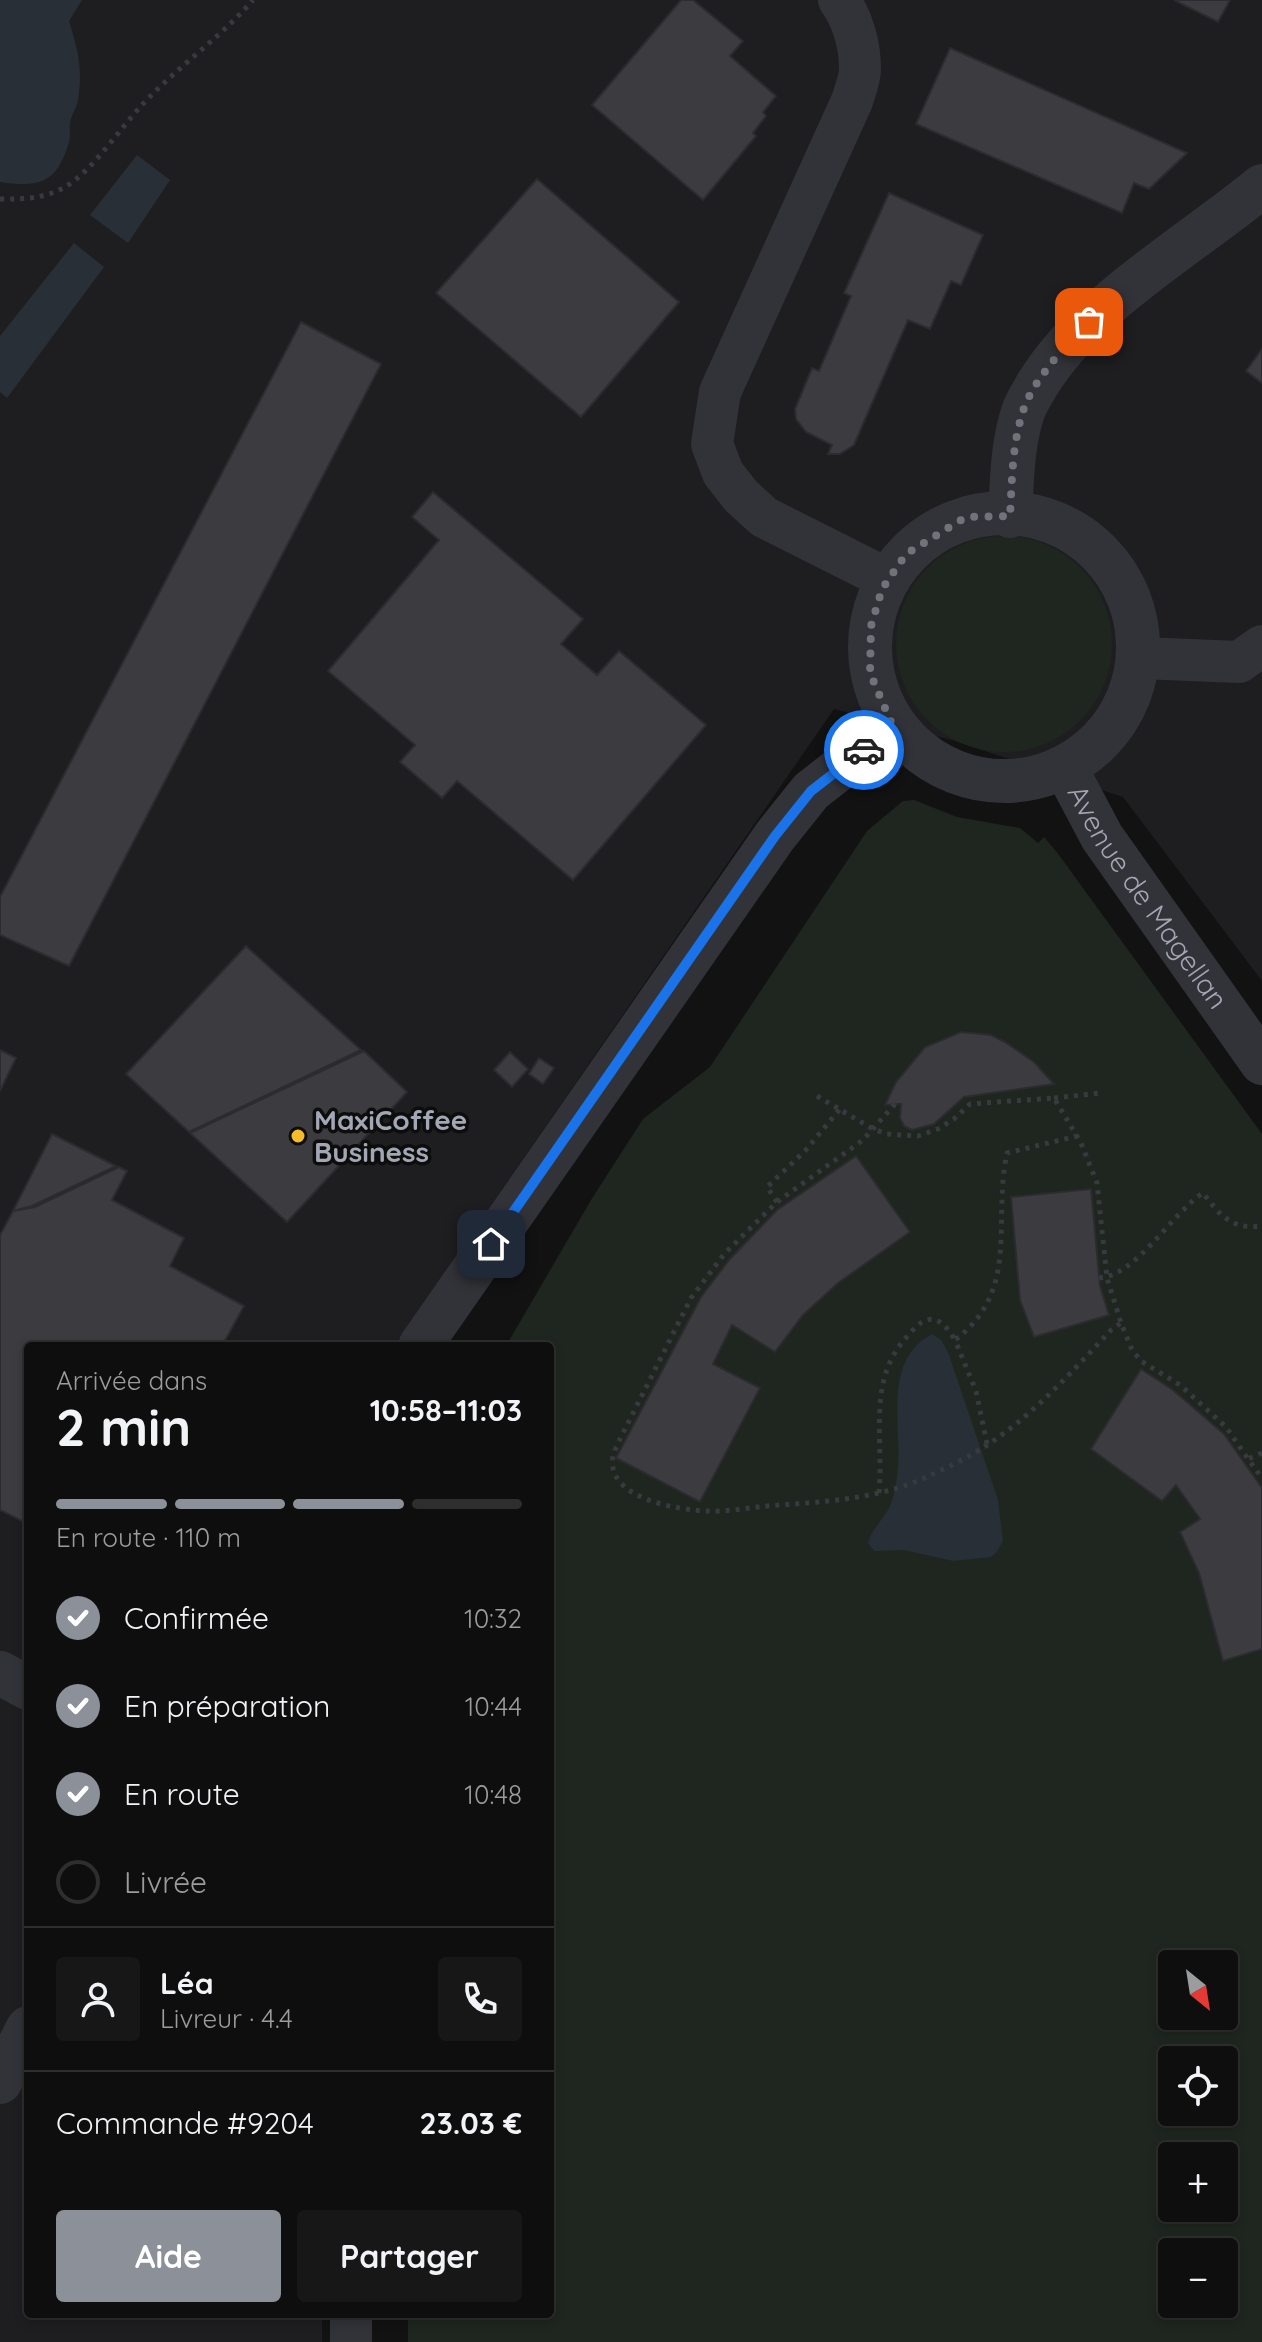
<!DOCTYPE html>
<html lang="fr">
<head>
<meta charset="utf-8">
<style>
	:root { --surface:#0e0e0e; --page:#171717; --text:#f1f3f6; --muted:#9b9c9e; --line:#2e2e2e; --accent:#8c9099 }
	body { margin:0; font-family:Quicksand,sans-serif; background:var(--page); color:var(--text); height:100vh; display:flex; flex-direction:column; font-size:30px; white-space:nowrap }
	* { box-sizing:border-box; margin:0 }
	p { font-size:26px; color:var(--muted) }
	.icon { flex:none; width:44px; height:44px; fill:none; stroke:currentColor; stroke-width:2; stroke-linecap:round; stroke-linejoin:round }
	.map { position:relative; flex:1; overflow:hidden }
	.side { position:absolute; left:24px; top:1342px; width:530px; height:976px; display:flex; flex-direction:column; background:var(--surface); border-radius:8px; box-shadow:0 4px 12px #0003,0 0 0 2px var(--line) }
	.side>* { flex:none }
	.needle { width:52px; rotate:150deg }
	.fabs { position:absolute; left:1158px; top:1950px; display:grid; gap:16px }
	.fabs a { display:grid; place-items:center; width:80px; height:80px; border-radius:8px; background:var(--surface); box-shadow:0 4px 12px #0003,0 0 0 2px var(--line); font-size:40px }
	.pin { position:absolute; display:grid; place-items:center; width:68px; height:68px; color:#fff; margin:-34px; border-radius:16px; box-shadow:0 4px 12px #0006 }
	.courier { position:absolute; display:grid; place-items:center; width:80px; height:80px; margin:-40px; border:6px solid #1a73e8; border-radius:50%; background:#fff; color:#222; box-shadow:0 2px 10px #0007 }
	.head em { font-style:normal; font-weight:700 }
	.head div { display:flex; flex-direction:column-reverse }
	.head { display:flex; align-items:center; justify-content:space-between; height:136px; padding:0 32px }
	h1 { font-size:52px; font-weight:700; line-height:60px }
	.bar { display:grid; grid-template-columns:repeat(4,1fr); gap:12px 8px; align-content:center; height:96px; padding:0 32px }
	.bar i { height:10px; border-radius:6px; background:var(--line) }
	.bar .selected { background:var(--accent) }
	.bar p { grid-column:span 4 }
	.line { display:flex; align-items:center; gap:20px; padding:0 32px; border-top:2px solid var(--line) }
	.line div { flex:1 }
	.round { display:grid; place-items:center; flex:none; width:84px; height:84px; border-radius:8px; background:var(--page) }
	ol { padding:0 32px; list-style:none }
	li { display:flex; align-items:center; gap:24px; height:88px }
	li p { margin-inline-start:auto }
	li .icon { padding:8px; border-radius:50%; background:var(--accent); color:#fff; stroke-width:4 }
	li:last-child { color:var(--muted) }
	li i { width:44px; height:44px; border:4px solid var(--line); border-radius:50% }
	.button { display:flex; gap:16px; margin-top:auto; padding:16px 32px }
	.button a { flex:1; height:92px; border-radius:8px; background:var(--accent); color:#fff; font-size:32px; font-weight:700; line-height:92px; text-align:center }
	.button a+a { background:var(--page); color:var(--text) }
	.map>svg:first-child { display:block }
</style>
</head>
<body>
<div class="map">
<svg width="1262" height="2342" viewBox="0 0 1262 2342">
	<rect width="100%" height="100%" fill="#121213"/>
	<path fill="#1e1e20" d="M0,0H1262V981L1123,797L955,741L834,709L394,1346H28V2314H322V2342H0Z"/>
	<path fill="#1e261f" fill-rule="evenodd" d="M896 644a108 108 0 1 1 216 0a108 108 0 1 1-216 0Z
		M914,800L957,817L1020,828L1038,843L1044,837L1056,851L1262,1134V2342H408V2314H550V1346H506L591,1200L643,1119L710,1067L867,831L903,801ZM1172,1964H1224V2016H1172ZM1172,2060H1224V2112H1172ZM1172,2156H1224V2208H1172ZM1172,2252H1224V2304H1172Z"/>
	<path fill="#282f37" d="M0,0H82L69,21C78,51 83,68 78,100C77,108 71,115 70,123C69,130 71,136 69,142C57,183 40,188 0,182Z
		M137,155L170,180L128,243L90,215Z
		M74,243L104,267L7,398L0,392V336Z
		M932,1334L941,1340L948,1352L998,1500L1003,1541L997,1552L991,1557L953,1561L904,1550L874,1551L868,1543C872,1528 884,1519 890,1506C894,1497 896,1485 897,1476C904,1428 880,1362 932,1334Z"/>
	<path fill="#3c3c40" stroke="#2c2b2f" stroke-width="2" d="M681,0H693L743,41L730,56L776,96L763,112L766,116L753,133L756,136L703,200L592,105Z
		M1174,0H1230L1218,22Z
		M950,48L1187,153L1149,189L1134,183L1122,213L916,124Z
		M537,179L679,302L581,417L436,293Z
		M889,193L983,235L961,285L951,281L930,329L908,320L854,445L840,454H828L832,445L806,432L796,419L795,409L812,368L819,371L851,296L844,293Z
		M301,322L381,364L69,966L0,935V897Z
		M1262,349V383L1246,371Z
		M433,492L583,619L561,644L597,675L619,651L706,725L573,880L457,781L442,798L400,762L415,745L328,671L439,540L412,517Z
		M246,946L361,1050L189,1132L126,1074Z
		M961,1032L991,1035L1005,1042L1034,1062L1054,1084L964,1097L934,1124L912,1130L904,1126L900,1118L901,1104L885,1105L896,1082L925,1047Z
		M0,1050L16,1058L0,1091Z
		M364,1051L407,1092L287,1222L190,1133Z
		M510,1052L528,1069L512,1087L494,1070Z
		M539,1058L554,1068L543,1084L529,1074Z
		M52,1134L116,1166L32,1206L13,1211Z
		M856,1156L910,1232L838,1283L803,1315L775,1352L732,1325L713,1364L760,1388L700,1502L616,1458L701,1297L729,1260L777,1210Z
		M119,1167L127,1171L112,1200L184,1238L170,1266L244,1306L222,1346H28V1524L0,1510V1235L13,1211L35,1207Z
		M1091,1189L1100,1286L1109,1315L1034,1337L1020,1300L1011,1197Z
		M1141,1369L1173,1390L1224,1434L1262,1488V1649L1223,1661L1199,1573L1180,1532L1200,1519L1176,1485L1162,1501L1091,1449Z"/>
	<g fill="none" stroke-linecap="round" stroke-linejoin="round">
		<path stroke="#383a3f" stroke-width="5" stroke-dasharray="4 6" stroke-linecap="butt" d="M0,199C25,199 43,199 65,187C91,172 120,129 141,106C176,68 219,39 253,0
			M817,1096L873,1129L887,1134L918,1136L938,1129L954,1119L970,1104L1054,1098L1081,1143L1097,1183L1107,1278L1121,1323L1132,1350L1141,1361L1180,1385L1226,1427L1248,1459
			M1054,1098L1101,1093
			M895,1104L863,1140L777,1202L725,1253L691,1298L620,1439C618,1444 614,1451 613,1456C605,1498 677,1510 707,1511C726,1512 747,1508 767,1506C819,1502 874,1500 922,1479C940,1471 959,1462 976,1452C1028,1421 1070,1374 1111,1330L1121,1323
			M777,1202L767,1187L805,1151L840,1109
			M1099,1278C1136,1276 1172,1213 1203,1193C1220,1215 1231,1230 1262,1226
			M987,1444L976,1391L955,1340C1021,1290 992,1222 1007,1153L1077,1136
			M1262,1453L1248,1459L1262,1478
			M879,1493C884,1440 867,1382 905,1339C910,1333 916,1326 922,1322C938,1313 948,1329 955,1340"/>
		<path stroke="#323338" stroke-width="42" d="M839,0C853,19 860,45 860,69C860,79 855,91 852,101L720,392L712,444L723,473L741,496L764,517L889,580
			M1141,658L1239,662L1262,646
			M351,2314V2342"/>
		<g stroke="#323338" stroke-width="44">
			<circle cx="1004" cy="647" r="134"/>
			<path d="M1010,516C1012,481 1012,445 1023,412C1026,403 1032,394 1037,385C1087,303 1188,247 1262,186"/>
			<path id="s1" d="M1066,769L1102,837L1262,1063"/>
			<path d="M420,1346L775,836L811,791L893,727"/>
			<path d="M0,1673L28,1688"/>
			<path d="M0,2082L28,2028"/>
		</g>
	</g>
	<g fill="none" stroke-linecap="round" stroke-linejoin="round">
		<path stroke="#70737c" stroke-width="8" stroke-dasharray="0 14.4" d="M864,750L893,727L870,673L871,626L882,589L906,554L966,517L1010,516C1012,481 1012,445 1023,411C1032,382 1066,344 1089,322"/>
		<path stroke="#1a73e8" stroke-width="10" d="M491,1244L775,836L811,791L864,750"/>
	</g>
	<circle fill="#f5bb28" stroke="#0d0d0e" stroke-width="3" cx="298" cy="1136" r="8"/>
	<g text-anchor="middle" stroke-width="7" stroke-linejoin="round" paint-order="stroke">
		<g font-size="28" fill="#a3a7b4" stroke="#0d0d0e">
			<text dy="10" stroke="none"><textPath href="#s1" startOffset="152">Avenue de Magellan</textPath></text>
		</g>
		<g font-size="28" font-weight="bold" fill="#a3a7b4" stroke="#0d0d0e" text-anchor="start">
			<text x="314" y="1130">MaxiCoffee<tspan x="314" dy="32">Business</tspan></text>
		</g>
	</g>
</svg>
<div class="fabs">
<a><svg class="needle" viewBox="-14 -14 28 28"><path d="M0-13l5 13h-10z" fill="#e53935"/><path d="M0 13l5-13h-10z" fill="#9b9c9e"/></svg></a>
<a><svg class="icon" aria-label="locate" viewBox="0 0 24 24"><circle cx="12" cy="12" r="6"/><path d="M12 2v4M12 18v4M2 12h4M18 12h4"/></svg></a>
<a>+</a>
<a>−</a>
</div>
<div class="pin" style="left:1089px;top:322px;background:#ea580c"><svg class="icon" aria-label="bag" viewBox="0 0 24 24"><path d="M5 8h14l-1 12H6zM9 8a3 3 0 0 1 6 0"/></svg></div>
<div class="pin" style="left:491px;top:1244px;background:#1f2937"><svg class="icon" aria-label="home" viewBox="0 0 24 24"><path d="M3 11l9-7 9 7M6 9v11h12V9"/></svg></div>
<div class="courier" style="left:864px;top:750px"><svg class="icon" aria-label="car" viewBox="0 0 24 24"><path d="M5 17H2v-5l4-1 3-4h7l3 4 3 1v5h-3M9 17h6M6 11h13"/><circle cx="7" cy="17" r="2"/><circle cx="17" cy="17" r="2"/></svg></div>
<section class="side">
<div class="head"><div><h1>2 min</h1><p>Arrivée dans</p></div><em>10:58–11:03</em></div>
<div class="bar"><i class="selected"></i><i class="selected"></i><i class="selected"></i><i></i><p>En route · 110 m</p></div>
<ol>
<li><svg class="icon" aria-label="check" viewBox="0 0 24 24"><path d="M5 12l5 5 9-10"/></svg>Confirmée<p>10:32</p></li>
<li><svg class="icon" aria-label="check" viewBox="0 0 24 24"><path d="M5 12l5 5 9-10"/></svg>En préparation<p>10:44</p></li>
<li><svg class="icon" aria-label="check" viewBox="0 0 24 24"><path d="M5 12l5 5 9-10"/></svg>En route<p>10:48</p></li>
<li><i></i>Livrée</li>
</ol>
<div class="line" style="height:144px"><a class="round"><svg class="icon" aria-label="person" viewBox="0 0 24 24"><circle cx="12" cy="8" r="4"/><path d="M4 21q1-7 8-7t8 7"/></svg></a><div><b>Léa</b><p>Livreur · 4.4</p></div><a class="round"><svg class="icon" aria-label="phone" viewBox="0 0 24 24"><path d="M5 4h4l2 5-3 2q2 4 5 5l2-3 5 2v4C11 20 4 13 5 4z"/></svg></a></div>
<div class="line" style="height:104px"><div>Commande #9204</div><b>23.03 €</b></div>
<div class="button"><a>Aide</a><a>Partager</a></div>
</section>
</div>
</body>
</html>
